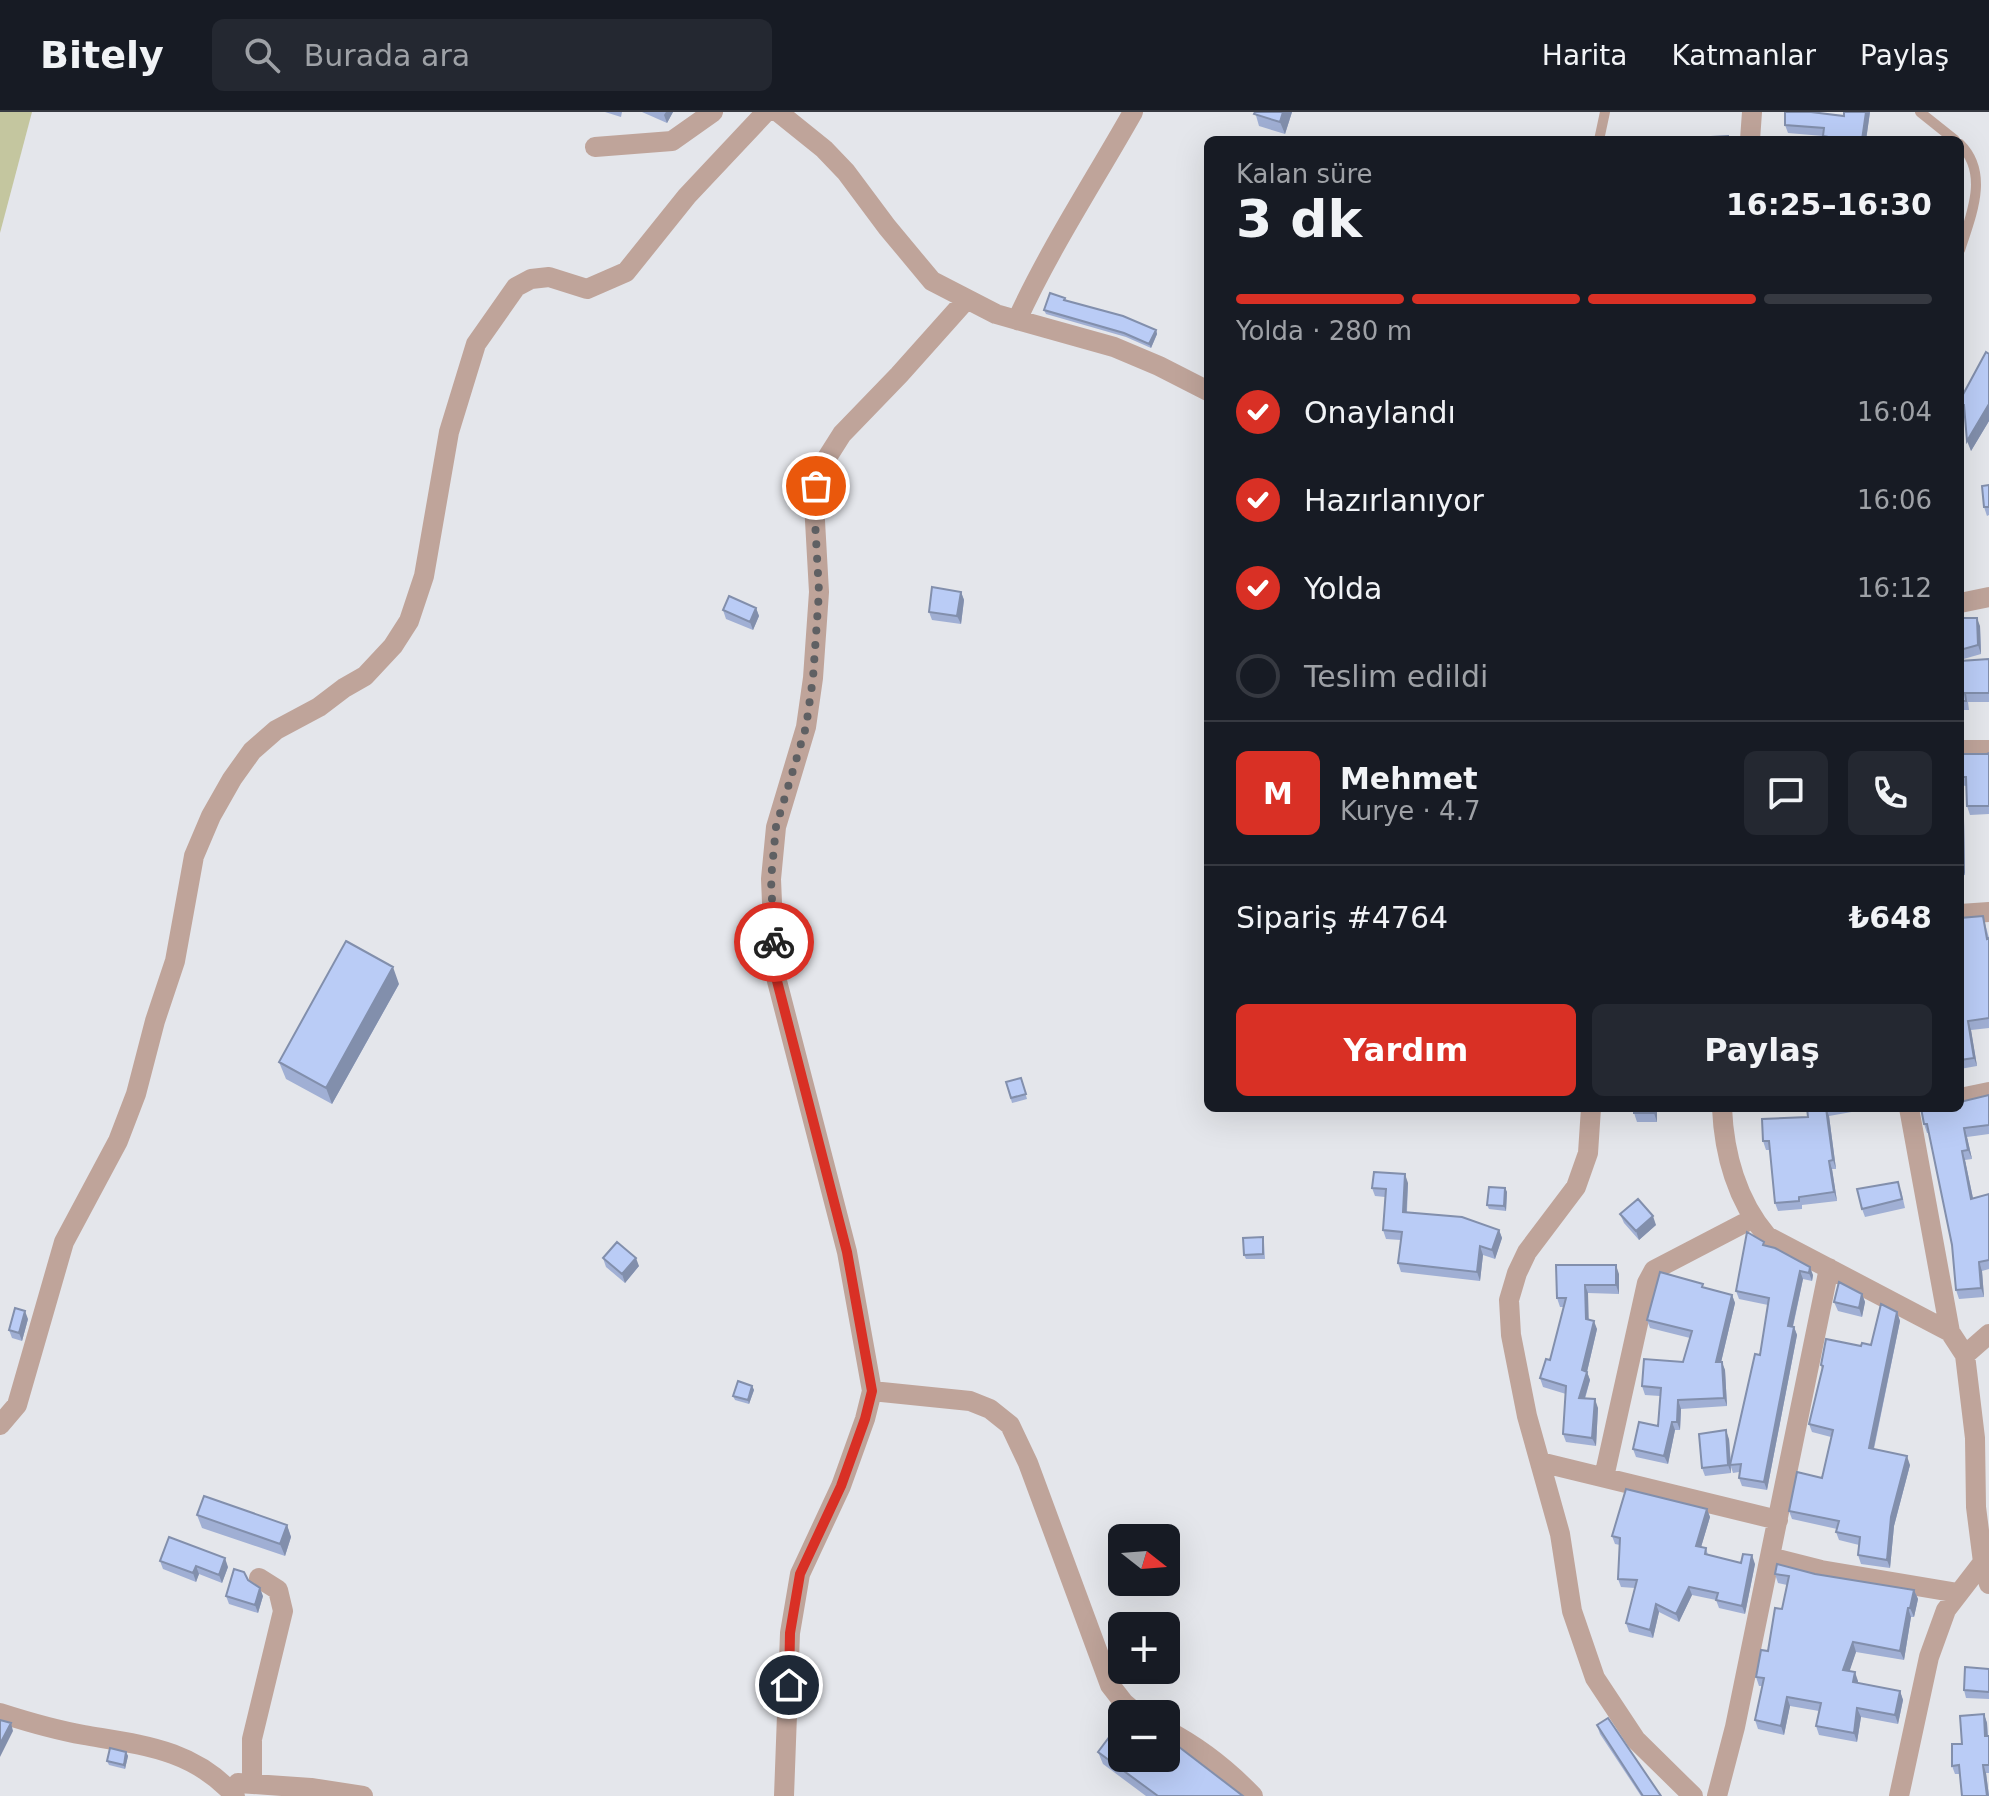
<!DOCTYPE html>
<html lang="tr">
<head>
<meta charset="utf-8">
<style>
	:root { --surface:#171b24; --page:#242831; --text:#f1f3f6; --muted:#9ea1a6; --line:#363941; --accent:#d93025 }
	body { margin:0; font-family:"DejaVu Sans",sans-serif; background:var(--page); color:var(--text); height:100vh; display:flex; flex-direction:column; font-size:30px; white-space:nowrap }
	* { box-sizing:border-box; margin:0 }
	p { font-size:26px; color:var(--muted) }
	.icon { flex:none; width:44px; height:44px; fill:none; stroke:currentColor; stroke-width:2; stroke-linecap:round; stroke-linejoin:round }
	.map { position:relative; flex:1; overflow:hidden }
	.side { position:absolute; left:1204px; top:24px; width:760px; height:976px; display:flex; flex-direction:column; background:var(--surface); border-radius:12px; box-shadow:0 8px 32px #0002 }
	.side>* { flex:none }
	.needle { width:52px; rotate:107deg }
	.tools { position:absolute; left:1108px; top:1412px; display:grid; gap:16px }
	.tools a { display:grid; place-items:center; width:72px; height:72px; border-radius:12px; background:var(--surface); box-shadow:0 8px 32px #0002; font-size:40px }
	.pin { position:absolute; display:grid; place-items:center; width:68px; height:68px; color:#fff; margin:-34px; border:4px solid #fff; border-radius:50%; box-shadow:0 2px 8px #0007 }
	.courier { position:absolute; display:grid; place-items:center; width:80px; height:80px; margin:-40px; border:6px solid #d93025; border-radius:50%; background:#fff; color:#222; box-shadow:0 2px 10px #0007 }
	.headline em { font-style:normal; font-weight:700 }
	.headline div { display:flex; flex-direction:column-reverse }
	.headline { display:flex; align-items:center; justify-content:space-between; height:136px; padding:0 32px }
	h1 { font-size:52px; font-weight:700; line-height:60px }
	.bar { display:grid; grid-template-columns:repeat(4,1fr); gap:12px 8px; align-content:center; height:96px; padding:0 32px }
	.bar i { height:10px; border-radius:6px; background:var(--line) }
	.bar .selected { background:var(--accent) }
	.bar p { grid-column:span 4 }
	.line { display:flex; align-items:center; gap:20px; padding:0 32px; border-top:2px solid var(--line) }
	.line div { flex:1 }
	.round { display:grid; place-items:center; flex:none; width:84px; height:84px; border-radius:12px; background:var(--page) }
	ol { padding:0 32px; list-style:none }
	li { display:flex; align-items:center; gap:24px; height:88px }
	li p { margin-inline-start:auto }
	li .icon { padding:8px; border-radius:50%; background:var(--accent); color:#fff; stroke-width:4 }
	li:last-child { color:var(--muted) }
	li i { width:44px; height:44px; border:4px solid var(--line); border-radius:50% }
	.action { display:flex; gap:16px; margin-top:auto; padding:16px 32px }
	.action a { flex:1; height:92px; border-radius:12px; background:var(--accent); color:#fff; font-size:32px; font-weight:700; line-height:92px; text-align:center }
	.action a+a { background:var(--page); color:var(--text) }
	header { display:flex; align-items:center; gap:48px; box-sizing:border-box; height:112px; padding:0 40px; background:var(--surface); border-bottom:2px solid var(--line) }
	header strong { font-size:38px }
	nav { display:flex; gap:44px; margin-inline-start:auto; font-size:28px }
	.search { width:560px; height:72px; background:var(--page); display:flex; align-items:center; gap:20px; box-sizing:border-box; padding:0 28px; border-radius:12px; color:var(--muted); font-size:30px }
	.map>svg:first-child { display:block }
</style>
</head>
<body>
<header>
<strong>Bitely</strong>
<div class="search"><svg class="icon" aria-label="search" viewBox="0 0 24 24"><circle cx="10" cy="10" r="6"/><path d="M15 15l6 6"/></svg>Burada ara</div>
<nav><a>Harita</a><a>Katmanlar</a><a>Paylaş</a></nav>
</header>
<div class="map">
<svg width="1989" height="1684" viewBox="0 0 1989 1684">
	<rect width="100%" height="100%" fill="#e4e6eb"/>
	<path fill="#c4c69f" d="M0,0H32L0,121Z"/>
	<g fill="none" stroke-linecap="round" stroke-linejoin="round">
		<path stroke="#bfa49a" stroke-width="10" d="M1920,0L1955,28
			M1599,28L1605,0
			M1960,32C1989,61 1972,101 1960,138"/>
		<path stroke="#bfa49a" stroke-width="20" d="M778,0L824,37L846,60L887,115L932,169L996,202L1017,208C1050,136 1094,69 1133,0
			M1750,28L1752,0
			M595,35L672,29L713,0
			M1017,208L1114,235L1159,254L1208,279
			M1960,491L1989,485
			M1960,638H1989
			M1960,802L1989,800
			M1960,986L1989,980
			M1591,996L1588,1041L1576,1075L1527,1140L1517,1161L1509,1188L1511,1223L1527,1304L1560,1422L1572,1499L1595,1566L1636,1628L1693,1684
			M1722,996C1724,1042 1737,1089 1767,1124L1950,1220L1965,1243L1975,1326L1976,1395L1983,1450L1989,1472
			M1909,996L1950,1220
			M1965,1243L1989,1222
			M872,1279L970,1289L990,1297L1010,1313L1028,1351L1110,1573L1124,1591L1137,1602
			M0,1313L17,1293L64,1130L118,1029L136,982L155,909L175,849L194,744L211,704L232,667L252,639L276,618L319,595L344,576L365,564L393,534L409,509L424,464L449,320L476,232L516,175L531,167L549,165L587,177L626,160L687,84L766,0
			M1540,1350L1778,1408
			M1604,1365L1647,1171L1654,1158L1752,1107
			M1770,1445L1821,1458L1958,1481
			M0,1601C28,1610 56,1618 84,1623C142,1633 193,1637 235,1684
			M1166,1618C1199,1635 1227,1657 1253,1684
			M238,1671L311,1676L363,1684
			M252,1672V1627L283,1499L278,1478L259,1466
			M784,1684L790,1521L800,1462L841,1374L865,1307L872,1279L847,1140L777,869L773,814L771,767L776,715L806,615L813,566L819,480L814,391L823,352L842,322L899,263L966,188
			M1717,1684L1735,1615L1829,1156
			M1899,1684L1929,1545L1946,1498L1983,1450"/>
	</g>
	<path fill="#a0afd4" d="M605,0H622L621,5Z
		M642,0H673L667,11Z
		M1255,0H1292L1285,22L1259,14Z
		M1785,0H1814L1844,4V0H1870L1866,28H1825L1823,24L1788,21L1785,13Z
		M1065,186L1066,189L1156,218L1157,222L1151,236L1126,225L1046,202L1044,198Z
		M1989,242V309L1971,339L1965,303L1961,304L1960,301V288Z
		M1989,373V403L1987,404L1984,395Z
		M961,480L964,488L961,512L932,508L929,500Z
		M756,496L759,504L753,518L726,507L723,498Z
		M1960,506L1980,514L1981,542L1960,548Z
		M1989,547V590H1968L1969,598H1960V549Z
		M1989,641V702L1970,703L1967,694L1966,674L1960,673V642H1987Z
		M1960,697L1964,707L1965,763L1960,764Z
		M1983,804L1989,826V916L1971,918L1977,954L1960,957V806Z
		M399,872L332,992L286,967L279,950Z
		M1021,966L1027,987L1012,991L1006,970Z
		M1989,983V1022L1967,1025L1972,1047L1965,1048L1973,1086L1989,1082V1157L1982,1159L1984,1185L1959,1187L1956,1178L1952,1133L1929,1021H1927L1924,1012Z
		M1634,996H1657V1010H1637L1634,1001Z
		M1807,996H1874L1829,1004L1836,1057H1832L1837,1089L1802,1093V1097L1778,1099L1775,1091L1770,1038H1766L1763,1029L1808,1005Z
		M1408,1071L1407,1100L1499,1118L1502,1126L1495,1147L1483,1143L1480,1169L1401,1160L1398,1151L1401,1128L1386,1127L1383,1118L1385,1085L1375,1084L1372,1076Z
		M1505,1076L1507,1080L1506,1099L1489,1097L1487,1093Z
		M1901,1078L1905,1096L1865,1105L1862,1097Z
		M1620,1102L1656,1113L1639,1128L1624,1111Z
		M1263,1125L1264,1130L1265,1147H1246L1244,1143Z
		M1765,1134L1813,1163L1812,1169L1803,1167L1793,1215H1794L1797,1223L1767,1378L1742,1374L1739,1366V1360L1733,1361L1731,1355V1361L1705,1364L1702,1356L1729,1327L1731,1350L1760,1243L1768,1193L1739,1187L1736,1179Z
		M603,1146L639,1154L625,1171L606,1155Z
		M1556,1153L1619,1162V1182L1588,1181V1208L1597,1217L1587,1260L1590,1268L1585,1287L1598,1296L1596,1334L1566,1330L1563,1322L1566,1282L1543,1275L1540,1266L1550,1248L1564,1195H1560L1557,1186Z
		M1705,1176L1732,1183L1735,1191L1721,1250L1725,1258L1727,1294L1681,1297L1680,1318H1675L1668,1352L1636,1345L1633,1337L1658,1314L1660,1284L1645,1283L1642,1274L1683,1250L1690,1226L1650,1216L1647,1208Z
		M1862,1182L1865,1190L1862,1205L1838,1199L1834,1190Z
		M1897,1200L1900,1209L1874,1337L1910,1353L1894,1414L1890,1456L1861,1452L1858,1443L1859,1433L1839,1428L1836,1420L1837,1417L1792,1407L1789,1399L1822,1366L1831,1325L1812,1320L1809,1312L1822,1257L1821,1253L1861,1234L1871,1233Z
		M28,1207L22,1229L12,1226L9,1218Z
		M752,1274L754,1278L749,1292L735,1288L733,1284Z
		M1707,1397L1710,1405L1701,1435L1706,1436L1708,1443L1741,1451L1755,1452L1745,1502L1719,1496L1716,1488L1692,1483L1679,1510L1659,1500L1653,1526L1629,1520L1626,1511L1635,1476L1621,1475L1618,1467L1620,1433L1615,1432L1612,1424Z
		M197,1403L287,1413L291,1425L285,1444L202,1416Z
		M160,1449L228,1455L222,1471L199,1462L196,1470L163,1457Z
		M1775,1462H1815L1914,1478L1918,1487L1914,1505H1911L1904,1548L1856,1540L1849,1559L1858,1569V1571L1900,1579L1903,1588L1898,1612L1861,1605L1857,1630L1819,1623L1816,1614L1819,1599L1790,1594L1784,1623L1758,1617L1755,1608L1762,1574H1759L1756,1565L1768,1539L1782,1497L1787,1473L1778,1471Z
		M226,1484H263L258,1501L229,1492Z
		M1989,1557V1587L1966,1586L1964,1578Z
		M1984,1602L1987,1611L1988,1624H1989V1661H1986L1989,1684H1962L1960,1662H1955L1952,1654L1962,1632Z
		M1597,1613L1661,1684H1641L1600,1622Z
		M126,1640L128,1644L125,1657L109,1653L107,1649Z
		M1098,1640L1243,1684H1146L1103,1652Z"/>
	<path fill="#828fac" d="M666,0H673L667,11L664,3Z
		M1283,0H1292L1285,22L1280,10Z
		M1866,0H1870L1866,28H1862Z
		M1156,218L1157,222L1151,236L1149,232Z
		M1989,292V309L1971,339L1967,329Z
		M961,480L964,488L961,512L957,504Z
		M756,496L759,504L753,518L750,510Z
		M1977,506L1980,514L1981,542L1978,533Z
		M1960,697L1964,707L1965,763L1961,753Z
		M393,855L399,872L332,992L326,976Z
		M1968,909L1971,918L1977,954L1974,946Z
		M1654,996H1657V1010L1654,1001Z
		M1826,996L1829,1004L1836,1057L1833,1048Z
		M1964,1016L1967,1025L1972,1047L1968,1038Z
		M1962,1039L1965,1048L1975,1096L1971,1087Z
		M1829,1049L1832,1057L1837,1089L1834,1080Z
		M1405,1062L1408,1071L1406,1108L1403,1100Z
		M1505,1076L1507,1080L1506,1099L1504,1094Z
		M1653,1104L1656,1113L1639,1128L1636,1119Z
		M1499,1118L1502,1126L1495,1147L1492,1138Z
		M1480,1134L1483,1143L1480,1169L1477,1160Z
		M636,1146L639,1154L625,1171L622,1162Z
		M1979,1150L1982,1159L1984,1185L1981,1176Z
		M1616,1153L1619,1162V1182L1616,1173Z
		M1810,1155L1813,1163L1812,1169L1809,1161Z
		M1800,1159L1803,1167L1791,1222L1788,1214Z
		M1585,1173L1588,1181L1589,1215L1586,1207Z
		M1862,1182L1865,1190L1862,1205L1859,1196Z
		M1732,1183L1735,1191L1719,1259L1716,1250Z
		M25,1199L28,1207L22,1229L19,1221Z
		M1897,1200L1900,1209L1872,1344L1869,1336Z
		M1594,1209L1597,1217L1586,1264L1587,1260L1590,1268L1582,1295L1579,1286L1582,1258Z
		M1794,1215L1797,1223L1767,1378L1764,1370Z
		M1722,1250L1725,1258L1727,1294L1724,1286Z
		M752,1274L754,1278L749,1292L748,1288Z
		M1595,1287L1598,1296L1596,1334L1592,1326Z
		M1678,1288L1681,1297L1680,1318L1677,1310Z
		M1672,1310L1675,1318L1668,1352L1664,1344Z
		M1726,1318L1729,1327L1731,1361L1728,1353Z
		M1907,1344L1910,1353L1894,1414L1890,1456L1887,1448L1891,1405Z
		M1707,1397L1710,1405L1699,1442L1696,1434Z
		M287,1413L291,1425L285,1444L280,1432Z
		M1752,1443L1755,1452L1745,1502L1742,1494Z
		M225,1446L228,1455L222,1471L219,1463Z
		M196,1454L199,1462L196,1470L193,1461Z
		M1689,1475L1692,1483L1679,1510L1676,1502Z
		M260,1476L263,1484L258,1501L255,1493Z
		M1914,1478L1918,1487L1914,1505L1910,1496Z
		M1656,1492L1659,1500L1653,1526L1650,1518Z
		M1908,1496L1911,1505L1904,1548L1900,1539Z
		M1853,1530L1856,1540L1847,1567L1843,1558Z
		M1855,1560L1858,1569L1856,1580L1853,1570Z
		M1900,1579L1903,1588L1898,1612L1895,1603Z
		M1787,1585L1790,1594L1784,1623L1781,1614Z
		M1857,1596L1861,1605L1857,1630L1854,1621Z
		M1984,1602L1987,1611L1988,1632L1985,1624Z
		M11,1611L13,1619L0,1645V1632Z
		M126,1640L128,1644L125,1657L124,1653Z
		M1983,1653L1986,1661L1989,1684H1987Z"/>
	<path fill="#baccf6" stroke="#828fac" stroke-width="2" d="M1255,0H1283L1280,10L1254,2Z
		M1785,0H1811L1844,4V0H1866L1862,28H1829V25L1823,24L1824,16L1785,13Z
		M1728,24V28H1693V26Z
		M1050,181L1065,186L1064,188L1123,204L1156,218L1149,232L1124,221L1044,198Z
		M1986,240L1989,242V292L1967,329L1964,293H1960V288Z
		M1989,373V395H1984L1982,374Z
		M932,475L961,480L957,504L929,500Z
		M729,484L756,496L750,510L723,498Z
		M1960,506H1977L1978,533L1960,538Z
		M1989,547V581H1965L1966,589H1960V549Z
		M1989,641V694H1967L1966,665H1960V642H1987Z
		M1960,699L1961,753H1960Z
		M1983,804L1987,827L1989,826V906L1968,909L1974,946L1960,948V806Z
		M346,829L393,855L326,976L279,950Z
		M1021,966L1026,982L1011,986L1006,970Z
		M1989,983V1013L1964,1016L1968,1038L1962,1039L1971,1087L1989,1082V1148L1979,1150L1981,1176L1956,1178L1952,1133L1927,1012H1924L1921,996H1960V990Z
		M1634,996H1654V1001H1634Z
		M1807,996H1826L1833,1048L1829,1049L1834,1080L1799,1085V1089L1775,1091L1769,1029H1763L1762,1007L1808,1005Z
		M1374,1060L1405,1062L1403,1100L1462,1105L1499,1118L1492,1138L1480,1134L1477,1160L1398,1151L1402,1120L1383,1118L1386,1077L1372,1076Z
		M1898,1070L1902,1087L1862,1097L1857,1077Z
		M1489,1075L1505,1076L1504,1094L1487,1093Z
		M1638,1087L1653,1104L1636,1119L1620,1102Z
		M1747,1120L1764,1130L1763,1133L1775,1136L1810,1155L1809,1161L1800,1159L1788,1214L1794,1215L1764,1370L1739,1366L1741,1352L1730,1353L1755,1242L1760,1243L1769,1186L1736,1179Z
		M1263,1125V1142L1244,1143L1243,1126Z
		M617,1130L636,1146L622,1162L603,1146Z
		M1556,1153H1616V1173H1585L1586,1207L1594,1209L1582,1258L1587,1260L1579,1286L1595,1287L1592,1326L1563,1322L1566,1274L1540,1266L1546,1247L1550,1248L1566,1186H1557Z
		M1660,1160L1703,1172L1702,1175L1732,1183L1716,1250H1722L1724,1286L1678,1288L1677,1310H1672L1664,1344L1633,1337L1639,1310L1658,1314L1661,1276L1642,1274L1644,1247L1683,1250L1692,1219L1647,1208Z
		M1839,1170L1862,1182L1859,1196L1834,1190Z
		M1881,1192L1897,1200L1869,1336L1907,1344L1891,1405L1887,1448L1858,1443L1860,1425L1836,1420L1839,1409L1789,1399L1797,1360L1822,1366L1833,1318L1809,1312L1823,1254L1821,1253L1826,1227L1861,1234L1862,1231L1871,1233Z
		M15,1196L25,1199L19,1221L9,1218Z
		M738,1269L752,1274L748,1288L733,1284Z
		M1726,1318L1728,1353L1702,1356L1699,1322Z
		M1626,1377L1707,1397L1696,1434L1706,1436L1705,1442L1741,1451L1743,1442L1752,1443L1742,1494L1716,1488L1718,1481L1689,1475L1676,1502L1656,1492L1650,1518L1626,1511L1637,1468L1618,1467L1620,1426L1612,1424Z
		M204,1384L287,1413L280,1432L197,1403Z
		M169,1425L225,1446L219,1463L196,1454L193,1461L160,1449Z
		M1777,1452L1815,1462L1914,1478L1910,1496H1908L1900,1539L1853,1530L1843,1558L1855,1560L1853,1570L1900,1579L1895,1603L1857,1596L1854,1621L1816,1614L1821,1591L1787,1585L1781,1614L1755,1608L1764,1566L1756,1565L1761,1538L1768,1539L1775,1496L1782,1497L1789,1464L1775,1462Z
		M234,1457L244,1460L248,1468L260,1476L255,1493L226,1484Z
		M1965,1555L1989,1557V1580L1964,1578Z
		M1984,1602L1985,1624H1989V1653H1983L1987,1684H1962L1959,1653L1952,1654V1632H1962L1960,1604Z
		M1608,1606L1661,1684H1643L1597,1613Z
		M0,1608L11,1611L0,1632Z
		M1122,1608V1646H1166V1625L1243,1684H1158L1098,1640Z
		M110,1636L126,1640L124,1653L107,1649Z"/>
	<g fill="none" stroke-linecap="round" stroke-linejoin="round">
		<path stroke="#5f6063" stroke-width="8" stroke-dasharray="0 14.4" d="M774,830L771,767L776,715L806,615L813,566L819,480L814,391L816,374"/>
		<path stroke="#d93025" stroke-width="10" d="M774,830L777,869L847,1140L872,1279L865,1307L841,1374L800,1462L790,1521L789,1573"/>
	</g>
</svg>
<div class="tools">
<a><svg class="needle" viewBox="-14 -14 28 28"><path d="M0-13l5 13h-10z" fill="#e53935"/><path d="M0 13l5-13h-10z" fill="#9ea1a6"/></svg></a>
<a>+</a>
<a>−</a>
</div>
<div class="pin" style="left:816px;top:374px;background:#ea580c"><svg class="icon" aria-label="bag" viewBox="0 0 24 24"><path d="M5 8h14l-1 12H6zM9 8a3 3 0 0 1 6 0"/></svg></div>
<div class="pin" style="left:789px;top:1573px;background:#1f2937"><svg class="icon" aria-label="home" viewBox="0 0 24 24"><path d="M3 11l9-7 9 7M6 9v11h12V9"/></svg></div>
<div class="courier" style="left:774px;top:830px"><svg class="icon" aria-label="bike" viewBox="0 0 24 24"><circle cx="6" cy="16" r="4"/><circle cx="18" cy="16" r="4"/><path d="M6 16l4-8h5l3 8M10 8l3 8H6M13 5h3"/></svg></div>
<section class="side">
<div class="headline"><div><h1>3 dk</h1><p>Kalan süre</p></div><em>16:25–16:30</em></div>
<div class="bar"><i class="selected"></i><i class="selected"></i><i class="selected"></i><i></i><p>Yolda · 280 m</p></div>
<ol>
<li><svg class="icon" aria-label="check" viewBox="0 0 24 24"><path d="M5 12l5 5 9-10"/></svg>Onaylandı<p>16:04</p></li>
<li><svg class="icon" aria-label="check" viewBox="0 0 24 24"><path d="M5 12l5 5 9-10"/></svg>Hazırlanıyor<p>16:06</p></li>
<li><svg class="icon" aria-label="check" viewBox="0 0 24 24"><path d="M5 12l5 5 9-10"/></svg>Yolda<p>16:12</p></li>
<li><i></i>Teslim edildi</li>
</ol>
<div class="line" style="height:144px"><b class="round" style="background:var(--accent);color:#fff">M</b><div><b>Mehmet</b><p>Kurye · 4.7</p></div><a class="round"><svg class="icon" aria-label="chat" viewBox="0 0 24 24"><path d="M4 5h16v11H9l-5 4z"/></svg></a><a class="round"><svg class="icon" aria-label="phone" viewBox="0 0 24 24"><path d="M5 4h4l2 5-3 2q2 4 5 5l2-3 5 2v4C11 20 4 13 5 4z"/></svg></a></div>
<div class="line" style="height:104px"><div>Sipariş #4764</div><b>₺648</b></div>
<div class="action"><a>Yardım</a><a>Paylaş</a></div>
</section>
</div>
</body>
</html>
